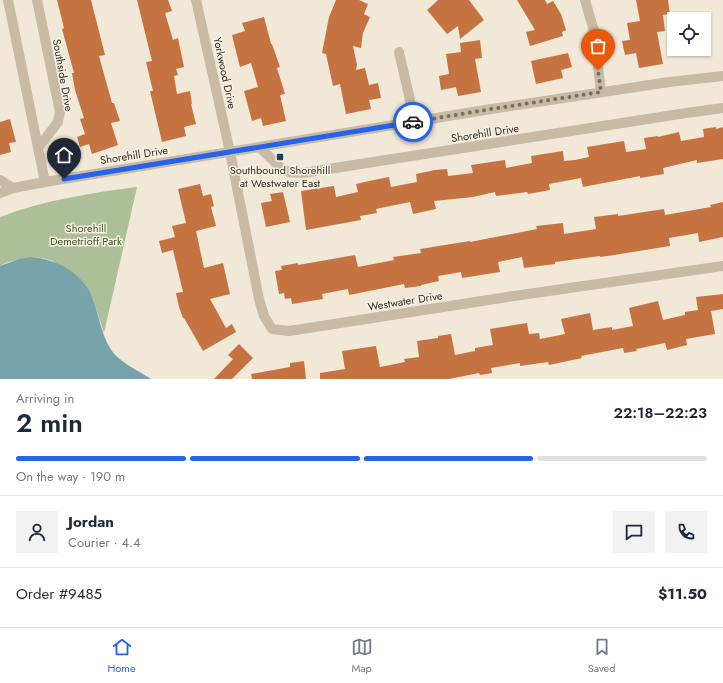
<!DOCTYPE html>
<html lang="en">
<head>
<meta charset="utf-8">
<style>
	:root { --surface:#fff; --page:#f2f2f3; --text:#1f2937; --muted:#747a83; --line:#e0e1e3; --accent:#2563eb }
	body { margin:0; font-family:Jost,sans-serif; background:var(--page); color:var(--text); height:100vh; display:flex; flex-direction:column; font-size:15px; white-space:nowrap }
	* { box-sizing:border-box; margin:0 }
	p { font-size:13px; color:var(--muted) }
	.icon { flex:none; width:22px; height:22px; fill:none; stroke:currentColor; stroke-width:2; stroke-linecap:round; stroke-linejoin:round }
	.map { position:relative; height:379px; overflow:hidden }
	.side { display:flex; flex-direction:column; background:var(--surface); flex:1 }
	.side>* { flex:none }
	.fabs { position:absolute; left:667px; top:12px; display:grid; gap:8px }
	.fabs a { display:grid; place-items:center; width:44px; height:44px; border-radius:0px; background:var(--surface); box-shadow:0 1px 3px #0004; font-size:20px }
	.pin { position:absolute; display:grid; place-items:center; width:34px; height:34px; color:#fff; margin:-41px -17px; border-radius:50% 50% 50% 0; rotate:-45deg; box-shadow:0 0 4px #0007 }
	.pin .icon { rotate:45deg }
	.courier { position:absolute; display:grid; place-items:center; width:40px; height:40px; margin:-20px; border:3px solid #2563eb; border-radius:50%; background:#fff; color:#222; box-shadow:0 1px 5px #0007 }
	.overview em { font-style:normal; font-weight:600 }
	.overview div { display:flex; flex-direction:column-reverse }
	.overview { display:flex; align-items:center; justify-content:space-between; height:68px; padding:0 16px }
	h1 { font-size:26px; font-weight:600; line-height:30px }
	.bar { display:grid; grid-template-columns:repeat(4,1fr); gap:6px 4px; align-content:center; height:48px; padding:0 16px }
	.bar i { height:5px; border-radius:3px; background:var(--line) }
	.bar .on { background:var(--accent) }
	.bar p { grid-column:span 4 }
	.line { display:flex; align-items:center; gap:10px; padding:0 16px; border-top:1px solid var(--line) }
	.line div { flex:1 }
	.round { display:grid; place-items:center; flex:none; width:42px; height:42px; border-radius:0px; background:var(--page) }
	.dock { display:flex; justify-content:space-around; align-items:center; height:56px; border-top:1px solid var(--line); background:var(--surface); font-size:11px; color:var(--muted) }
	.dock a { display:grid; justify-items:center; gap:2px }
	.dock .on { color:var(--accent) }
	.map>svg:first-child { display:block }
</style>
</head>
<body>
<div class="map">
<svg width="723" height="379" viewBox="0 0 723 379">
	<rect width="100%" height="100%" fill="#f1e8d7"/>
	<path fill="#acbf98" d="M137,187L104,333L93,299L53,261L42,258L30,257L8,262L0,266V217C44,200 91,193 137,187Z"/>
	<path fill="#77a3ad" d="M30,257C58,259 85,274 94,302C99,317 102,335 110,348C118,362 138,370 151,379H0V266L19,259Z"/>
	<path fill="#c57441" d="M57,0H91L105,55L99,56L112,103H114L120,121L111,123L118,145L92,154L89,144L80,147L77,137L85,134L80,119L84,118L75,90L72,73H74L62,29L64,28Z
		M137,0H168L172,11L165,13L173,40L178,38L184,67L176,69L178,75L174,76L177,94L190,91L192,104H191L196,124L184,127L186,136L162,142L150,91H153L146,62L152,61Z
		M336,0H359L368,4L364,14L370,17L363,33L361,48L353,46L357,65L356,70L365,68L369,85L378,83L381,98L369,100L371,109L346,114L340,84L333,86L326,54L322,53L329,17Z
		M438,0H469L484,20L460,39L458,26L447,34L427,10Z
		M517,0H545L547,4L553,1L561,14L566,30L562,32L563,36L530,46L526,32L535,30Z
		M636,0H668L670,14L663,15L665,31L657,32L663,64L639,68L636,53L625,55L622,41L630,40L627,23L640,21Z
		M264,17L271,44H272L280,67L277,68L285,94L280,95L286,121L263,126L261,118L252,121L244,91L258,87L251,63L240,67L232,35L245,31L242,23Z
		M480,40L482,58L475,59L481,92L458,96L456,87L441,90L439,76L449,74L446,54L461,52L460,43Z
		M568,53L572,67L561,70L563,78L536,84L531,61Z
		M10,119L16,142L9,143L11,152L0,155V122Z
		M716,127V129L723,127V159L697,163V160L663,168L664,174L640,178V176L583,187L581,178L549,184L550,190L528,194L527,192L496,196L495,192L473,197L434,201L436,209L413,214L410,202L376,209L377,213L360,216L361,220L306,230L301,191L334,186L336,197L358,192L356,184L369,181L389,177L391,187L417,182L416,174L435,170L447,169L448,176L473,173L471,165L505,160L506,168L532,163L531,156L563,151L564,161L575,160L589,157L587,147L624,141L626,152L646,149L644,138L658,136V137L679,132L681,141L704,137L703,129Z
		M200,184L203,196L211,194L214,206L211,207L216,226L196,231L204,268L223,263L230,294L210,299L226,328L232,324L236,332L203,351L184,318H183L179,307L176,293L183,292L173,250L162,253L159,241L175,237L172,226L186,223L178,189Z
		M283,192L290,222L266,227L261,203L272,201L270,194Z
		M723,202V237L699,242L698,233L669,238L670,246L614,255L600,257V256L555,262V264L524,268L522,257L498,262L500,272L462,278L461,272L438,276L439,281L421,285V286L405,288L404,284L349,295L348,289L322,294L323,299L292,304L291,298L285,299L284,293L279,294L275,271L282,270L281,266L298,263V265L355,255L358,267L394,260L393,257L421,253L420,249L470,241V242L537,229L536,226L563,223L564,234L596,229L594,217L618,214V216L664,209L665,215L711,207L710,205Z
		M723,294V309L711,311L715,334L686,339L687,345L667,350L665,343L636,349L637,351L624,353L623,348L581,356L582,358L549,365L548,362L520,366V363L491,368L492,373L480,375L479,373L449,379H320V373L345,369L342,351L376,346L380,367L405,362L404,359L419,357L417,341L438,338V336L451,334L455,355L475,351V348L493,345L490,329L527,323L529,334L539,333L540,339L565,334L561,319L590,313L593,330L612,327V330L633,326L629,308L658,301L663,320L685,315V312L698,310L696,297Z
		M239,344L253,358L232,379H214L233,359L228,355Z
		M304,361L306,379H252L251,374L290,367V363Z"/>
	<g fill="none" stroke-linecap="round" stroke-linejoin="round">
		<path stroke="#c8baa4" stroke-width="10" d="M8,0L45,182
			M37,0L60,112L58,122L38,148
			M196,0L230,152L259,299L264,316L272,329L289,331L514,296L723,266
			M585,0L594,31L601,92
			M399,52L415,122
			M259,147L281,168L289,172L303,173L686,113L723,108
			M0,180L13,188
			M0,193L13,188L45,182L485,110L669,82L723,76"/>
	</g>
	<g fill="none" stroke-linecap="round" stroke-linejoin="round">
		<path stroke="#766e63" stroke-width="4" stroke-dasharray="0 7.2" d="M413,122L485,110L601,92L598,70"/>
		<path stroke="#2563eb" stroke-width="5" d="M64,179L413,122"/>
	</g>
	<rect fill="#1c4854" stroke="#f9f2e3" stroke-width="1.5" x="276" y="153" width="8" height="8" rx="2"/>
	<g text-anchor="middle" stroke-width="3" stroke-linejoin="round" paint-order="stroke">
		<g font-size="11" fill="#332c25" stroke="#f9f2e3">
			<text transform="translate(225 73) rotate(78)" y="4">Yorkwood Drive</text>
			<text transform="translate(63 75) rotate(80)" y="4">Southside Drive</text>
			<text transform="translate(485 133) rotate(-9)" y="4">Shorehill Drive</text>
			<text transform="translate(134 155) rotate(-9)" y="4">Shorehill Drive</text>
			<text transform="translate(405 301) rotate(-9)" y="4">Westwater Drive</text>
		</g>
		<g font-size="11" fill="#332c25" stroke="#f9f2e3">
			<text x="280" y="174">Southbound Shorehill<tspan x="280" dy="13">at Westwater East</tspan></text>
		</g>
		<g font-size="11" fill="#3d512a" stroke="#f9f2e3">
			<text x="86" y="232">Shorehill<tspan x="86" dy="13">Demetrioff Park</tspan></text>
		</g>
	</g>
</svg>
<div class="fabs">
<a><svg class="icon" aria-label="locate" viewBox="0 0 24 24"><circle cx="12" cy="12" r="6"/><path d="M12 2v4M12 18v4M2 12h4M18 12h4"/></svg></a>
</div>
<div class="pin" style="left:598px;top:70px;background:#ea580c"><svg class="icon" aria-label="bag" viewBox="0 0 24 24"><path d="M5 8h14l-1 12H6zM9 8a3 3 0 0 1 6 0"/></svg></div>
<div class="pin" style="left:64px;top:179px;background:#1f2937"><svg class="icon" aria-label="home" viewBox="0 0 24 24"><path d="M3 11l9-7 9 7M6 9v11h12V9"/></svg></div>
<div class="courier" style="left:413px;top:122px"><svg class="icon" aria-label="car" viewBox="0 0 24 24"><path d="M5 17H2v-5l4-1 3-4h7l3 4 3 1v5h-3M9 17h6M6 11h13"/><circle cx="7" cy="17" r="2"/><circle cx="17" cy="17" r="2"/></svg></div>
</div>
<section class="side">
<div class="overview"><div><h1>2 min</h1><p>Arriving in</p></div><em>22:18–22:23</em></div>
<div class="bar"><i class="on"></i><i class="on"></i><i class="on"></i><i></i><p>On the way · 190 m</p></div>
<div class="line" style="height:72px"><a class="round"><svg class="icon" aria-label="person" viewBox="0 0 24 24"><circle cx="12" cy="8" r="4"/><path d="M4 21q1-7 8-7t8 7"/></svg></a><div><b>Jordan</b><p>Courier · 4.4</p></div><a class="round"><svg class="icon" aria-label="chat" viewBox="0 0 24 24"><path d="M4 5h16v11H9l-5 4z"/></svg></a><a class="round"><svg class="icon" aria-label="phone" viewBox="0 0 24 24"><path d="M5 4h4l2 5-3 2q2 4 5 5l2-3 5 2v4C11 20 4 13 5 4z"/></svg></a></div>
<div class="line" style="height:52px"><div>Order #9485</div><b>$11.50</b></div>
</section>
<nav class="dock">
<a class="on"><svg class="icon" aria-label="home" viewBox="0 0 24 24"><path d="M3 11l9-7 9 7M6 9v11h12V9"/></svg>Home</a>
<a><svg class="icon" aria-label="map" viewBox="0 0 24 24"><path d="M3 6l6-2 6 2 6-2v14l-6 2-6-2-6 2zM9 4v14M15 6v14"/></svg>Map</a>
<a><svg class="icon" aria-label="saved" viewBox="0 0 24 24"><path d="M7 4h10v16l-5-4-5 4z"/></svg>Saved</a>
</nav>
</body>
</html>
